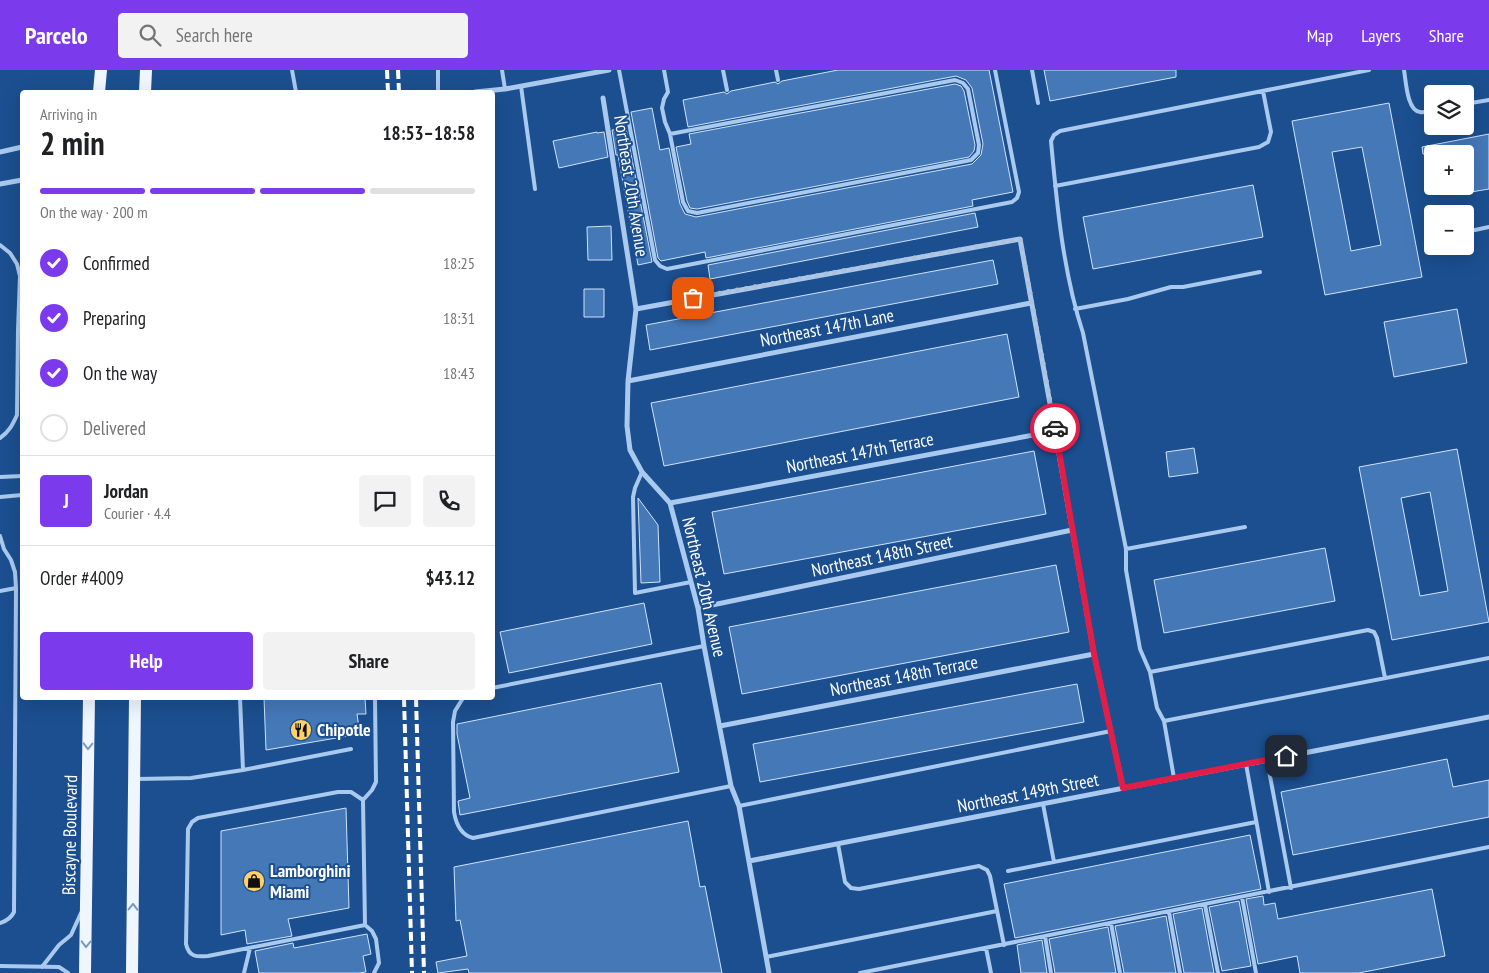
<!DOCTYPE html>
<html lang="en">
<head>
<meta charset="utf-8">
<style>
	:root { --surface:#fff; --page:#f2f2f2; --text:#202124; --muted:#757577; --line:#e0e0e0; --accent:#7c3aed }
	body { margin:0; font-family:"PT Sans Narrow",sans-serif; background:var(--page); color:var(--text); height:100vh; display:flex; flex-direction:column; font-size:19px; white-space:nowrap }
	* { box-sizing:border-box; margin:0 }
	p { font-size:16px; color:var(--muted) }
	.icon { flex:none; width:28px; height:28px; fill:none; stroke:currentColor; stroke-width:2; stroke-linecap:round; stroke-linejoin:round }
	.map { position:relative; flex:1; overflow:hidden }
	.panel { position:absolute; left:20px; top:20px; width:475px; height:610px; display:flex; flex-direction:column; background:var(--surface); border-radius:5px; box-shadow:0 5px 20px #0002 }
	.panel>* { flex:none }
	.fabs { position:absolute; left:1424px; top:15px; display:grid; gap:10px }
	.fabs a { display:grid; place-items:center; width:50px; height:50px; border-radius:5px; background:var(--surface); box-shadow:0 5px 20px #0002; font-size:25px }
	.pin { position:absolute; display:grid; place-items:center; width:42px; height:42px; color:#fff; margin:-21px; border-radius:10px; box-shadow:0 2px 8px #0006 }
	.courier { position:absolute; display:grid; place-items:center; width:50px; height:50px; margin:-25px; border:4px solid #e11d48; border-radius:50%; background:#fff; color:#222; box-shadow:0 1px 6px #0007 }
	.overview em { font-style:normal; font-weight:600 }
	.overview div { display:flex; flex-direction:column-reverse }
	.overview { display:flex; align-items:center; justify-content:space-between; height:85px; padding:0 20px }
	h1 { font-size:32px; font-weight:600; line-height:38px }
	.bar { display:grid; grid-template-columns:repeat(4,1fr); gap:8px 5px; align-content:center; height:60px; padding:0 20px }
	.bar i { height:6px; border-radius:4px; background:var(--line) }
	.bar .active { background:var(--accent) }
	.bar p { grid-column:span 4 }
	.line { display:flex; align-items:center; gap:12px; padding:0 20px; border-top:1px solid var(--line) }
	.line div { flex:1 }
	.round { display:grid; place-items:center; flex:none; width:52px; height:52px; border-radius:5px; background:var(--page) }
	ol { padding:0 20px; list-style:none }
	li { display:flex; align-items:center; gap:15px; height:55px }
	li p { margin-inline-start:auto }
	li .icon { padding:5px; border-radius:50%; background:var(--accent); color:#fff; stroke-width:4 }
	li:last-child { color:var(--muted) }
	li i { width:28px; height:28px; border:2px solid var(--line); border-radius:50% }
	.action { display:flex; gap:10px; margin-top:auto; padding:10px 20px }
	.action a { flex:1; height:58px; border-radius:5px; background:var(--accent); color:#fff; font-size:20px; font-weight:600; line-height:58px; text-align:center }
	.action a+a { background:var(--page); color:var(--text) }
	header { display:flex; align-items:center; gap:30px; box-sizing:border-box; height:70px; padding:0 25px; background:var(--accent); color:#fff }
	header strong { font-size:24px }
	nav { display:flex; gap:28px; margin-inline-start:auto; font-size:18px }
	.search { width:350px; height:45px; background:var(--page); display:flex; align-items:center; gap:12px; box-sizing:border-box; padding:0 18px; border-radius:5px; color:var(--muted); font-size:19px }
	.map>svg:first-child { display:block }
</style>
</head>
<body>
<header>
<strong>Parcelo</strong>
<div class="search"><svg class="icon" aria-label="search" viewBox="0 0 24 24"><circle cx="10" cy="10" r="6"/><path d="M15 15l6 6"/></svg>Search here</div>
<nav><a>Map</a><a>Layers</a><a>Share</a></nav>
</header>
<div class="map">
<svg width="1489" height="903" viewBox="0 0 1489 903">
	<rect width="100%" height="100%" fill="#1b4f8f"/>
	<path fill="#4478b7" stroke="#cfe3fa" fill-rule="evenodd" d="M838,0H989L1013,122L972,130L973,136L706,188L705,182L661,191L658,188L631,42L652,38L660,80L669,78L680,134L685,144L696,147L972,94L981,85L983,74L972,18L966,10L956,6L688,57L683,30L724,22L727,24L731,21L775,12L778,14L782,11Z
		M1044,0H1176V7L1050,31Z
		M955,14L961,16L964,21L975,75L974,81L969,87L697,139L690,138L687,131L676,77L691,74L689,64Z
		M1389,33L1422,207L1325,225L1292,51ZM1362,77L1381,175L1351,181L1332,82Z
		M626,58L652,192L638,195L618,85H616L612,60Z
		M597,62V63L604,62L608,87L559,98L553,71Z
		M1489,64V119L1465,123V84H1423L1422,77Z
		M1253,115L1263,167L1093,199L1083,147Z
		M975,143L978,157L710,209L708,195Z
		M611,156L612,190H588L587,157Z
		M993,190L998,214L650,280L646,255Z
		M584,219H604V247H584Z
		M1457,239L1467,293L1394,307L1384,252Z
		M1007,264L1019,327L664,396L651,333Z
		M1194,378L1198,403L1169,407L1166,382Z
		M1457,379L1489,552L1392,570L1359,397ZM1430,422L1448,521L1420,526L1401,428Z
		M1034,381L1046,444L724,504L712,442Z
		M638,428L658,455L660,512L641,513Z
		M1325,478L1335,531L1164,563L1154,510Z
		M1056,495L1069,562L742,624L729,557Z
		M644,533L652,574L509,603L500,562Z
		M661,613L679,702L460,745L458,731L470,728L457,664V654Z
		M1077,614L1084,652L760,712L753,674Z
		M264,628H365L366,644H357L359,658L354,665L266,680Z
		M1447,689L1453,717L1489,710V747L1293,785L1281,722Z
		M346,738L349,838L288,849L292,866L247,874L245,860L221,865V761Z
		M688,751L700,817L705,816L722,903H469L468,899L438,903L436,892L467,886L460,850L456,851L454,797Z
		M1250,765L1261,819L1015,868L1004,814Z
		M1432,819L1445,886L1359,903H1300L1297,886L1258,894L1246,829L1263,826L1264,835L1275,833L1278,849Z
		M1239,831L1251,896L1222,901L1209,837Z
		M1202,838L1214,903H1184L1173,844Z
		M1166,846L1176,903H1124L1115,856Z
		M1108,857L1116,903H1055L1049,869Z
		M367,864L371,884L363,886L366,902L359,903H259L255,881L293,873L294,878Z
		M1042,870L1047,903H1021L1017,875Z"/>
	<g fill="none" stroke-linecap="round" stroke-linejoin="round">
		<path stroke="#a9c9ee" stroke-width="4" d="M292,0L296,22
			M502,0L505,19
			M619,0L655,190L660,196L667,199L1012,132L1017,128L1019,122L995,0
			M664,0L668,22L664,29L662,38L665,52L670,64L683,132L688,141L697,143L971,90L978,83L979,75L968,19L963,13L955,10L670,64
			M723,0L727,20
			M776,0L778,10
			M1032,0L1038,33
			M1369,0L1060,61L1054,65L1051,71C1057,136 1063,202 1083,263L1126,479V500L1140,579L1150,602L1368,560L1374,562L1377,568L1385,608
			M1404,0C1406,11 1407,41 1420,42C1424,43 1429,41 1432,40
			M521,16L535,119
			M438,22V0
			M1465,34L1489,30
			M1055,116L1259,77L1268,72L1271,62L1263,21
			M1475,160L1489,157
			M0,175L10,183L17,194L20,206L18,260L17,345C13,354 9,362 0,368
			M1075,239L1128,229L1171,217H1183L1260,202
			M642,402L635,418L633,427L635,523L691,512
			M0,407L22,406
			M0,427L22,425
			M0,466L4,479L11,490L15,502L16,518L14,842C11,848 7,851 0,853
			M1126,479L1245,457
			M0,521L16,518
			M1150,602L1157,638L1164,651L1174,708
			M492,618L704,576
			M240,628L243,700
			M463,628L455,641L453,652L454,742C456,754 461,765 473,768L731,716
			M1164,651L1489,588
			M1267,690L1291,818
			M1246,694L1269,822
			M136,709L191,708L243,700L351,679
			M363,730L351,722H338L198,748L192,752L188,759L186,874C189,887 196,887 208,886L365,855
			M1043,734L1054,792
			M739,736L1111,661
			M838,774L845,812L851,818L859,819L979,796L987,800L990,806L1004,875
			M1008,801L1256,752
			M1242,827L1256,903
			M1205,835L1218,903
			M1169,842L1180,903
			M1111,853L1120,903
			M1045,866L1051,903
			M986,878L991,903
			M766,887L997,841
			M0,896L59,897L68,903
			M42,897L59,875L71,865L81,843
			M244,903L250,878
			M374,903L379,893L376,869L372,861L365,855L363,730L372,720L376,712L375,628
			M860,903L1489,777"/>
		<path stroke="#a9c9ee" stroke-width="5" d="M475,22L505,19L609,0
			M603,28L636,239L628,311L627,356L630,380L642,402L670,433L698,538L704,576L731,716L739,736L769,903
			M0,82L22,77
			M0,114L22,110
			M636,239L1020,169L1055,361L1094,584L1123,718
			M628,311L1031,233
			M670,433L1055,361
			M698,538L1072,460
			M720,656L1094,584
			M749,791L1489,647"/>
		<path stroke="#f0f6ff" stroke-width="12" d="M99,22L101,0
			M145,22L146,0
			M85,903L89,628
			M132,903L135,628"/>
		<path stroke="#fff" stroke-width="4" stroke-dasharray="9 4" stroke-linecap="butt" d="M387,0L388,22
			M398,0L399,22
			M404,628L412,903
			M416,628L424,903"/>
	</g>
	<defs><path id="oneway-chevron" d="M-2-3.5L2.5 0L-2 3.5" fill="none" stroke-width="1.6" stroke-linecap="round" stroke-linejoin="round" transform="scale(1.25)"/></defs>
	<g stroke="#7b9ac1">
		<use href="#oneway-chevron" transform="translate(88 676) rotate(91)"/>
		<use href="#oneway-chevron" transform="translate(133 837) rotate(-89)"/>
		<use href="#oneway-chevron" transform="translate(86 874) rotate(91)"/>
	</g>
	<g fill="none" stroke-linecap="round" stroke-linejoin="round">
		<path stroke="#afc1d8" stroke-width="5" stroke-dasharray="0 9" d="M693,228L1020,169L1055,358"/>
		<path stroke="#e11d48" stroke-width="6" d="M1055,358L1094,584L1123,718L1286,686"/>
	</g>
	<defs>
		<g id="restaurant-disc" transform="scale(1.125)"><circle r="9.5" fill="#ffd166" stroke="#1b4f8f"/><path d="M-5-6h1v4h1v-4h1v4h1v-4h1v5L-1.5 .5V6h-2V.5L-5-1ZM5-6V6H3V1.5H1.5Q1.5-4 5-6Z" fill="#111"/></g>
		<g id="shop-disc" transform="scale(1.125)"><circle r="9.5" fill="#ffd166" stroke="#1b4f8f"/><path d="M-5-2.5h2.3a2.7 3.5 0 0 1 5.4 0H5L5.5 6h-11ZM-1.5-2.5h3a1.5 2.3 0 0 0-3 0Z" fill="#111"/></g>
	</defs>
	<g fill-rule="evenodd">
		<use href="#restaurant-disc" x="301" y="660"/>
		<use href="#shop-disc" x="254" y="811"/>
	</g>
	<g text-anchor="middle" stroke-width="4" stroke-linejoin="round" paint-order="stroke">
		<g font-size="18" fill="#fff" stroke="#1b4f8f">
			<text transform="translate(631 116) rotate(81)" y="6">Northeast 20th Avenue</text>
			<text transform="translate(827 258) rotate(-11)" y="6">Northeast 147th Lane</text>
			<text transform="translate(860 383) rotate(-11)" y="6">Northeast 147th Terrace</text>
			<text transform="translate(882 486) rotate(-12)" y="6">Northeast 148th Street</text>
			<text transform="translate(704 517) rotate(77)" y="6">Northeast 20th Avenue</text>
			<text transform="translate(904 606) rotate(-11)" y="6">Northeast 148th Terrace</text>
			<text transform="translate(1028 723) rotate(-11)" y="6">Northeast 149th Street</text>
			<text transform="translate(70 765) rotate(-89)" y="6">Biscayne Boulevard</text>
		</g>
		<g font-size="18" font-weight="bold" fill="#fff" stroke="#1b4f8f" text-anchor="start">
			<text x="317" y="666">Chipotle</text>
			<text x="270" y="807">Lamborghini<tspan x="270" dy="21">Miami</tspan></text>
		</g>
	</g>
</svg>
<div class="fabs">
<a><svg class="icon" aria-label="layers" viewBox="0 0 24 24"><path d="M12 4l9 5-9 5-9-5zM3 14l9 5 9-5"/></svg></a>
<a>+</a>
<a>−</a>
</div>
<div class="pin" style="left:693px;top:228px;background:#ea580c"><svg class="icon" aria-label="bag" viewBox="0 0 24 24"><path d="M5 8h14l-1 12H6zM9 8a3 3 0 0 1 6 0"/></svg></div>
<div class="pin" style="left:1286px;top:686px;background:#1f2937"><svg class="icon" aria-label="home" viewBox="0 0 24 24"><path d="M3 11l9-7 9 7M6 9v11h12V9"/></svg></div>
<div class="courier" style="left:1055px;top:358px"><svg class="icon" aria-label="car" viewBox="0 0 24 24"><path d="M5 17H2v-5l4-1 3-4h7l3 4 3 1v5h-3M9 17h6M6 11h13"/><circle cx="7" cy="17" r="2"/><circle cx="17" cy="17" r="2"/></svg></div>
<section class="panel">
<div class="overview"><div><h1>2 min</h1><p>Arriving in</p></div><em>18:53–18:58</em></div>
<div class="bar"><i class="active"></i><i class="active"></i><i class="active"></i><i></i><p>On the way · 200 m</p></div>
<ol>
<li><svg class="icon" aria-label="check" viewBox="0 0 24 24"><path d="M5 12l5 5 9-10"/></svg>Confirmed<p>18:25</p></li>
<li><svg class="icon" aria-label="check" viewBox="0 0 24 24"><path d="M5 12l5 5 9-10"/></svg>Preparing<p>18:31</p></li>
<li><svg class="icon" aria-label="check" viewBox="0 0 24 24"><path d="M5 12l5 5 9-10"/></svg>On the way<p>18:43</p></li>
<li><i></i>Delivered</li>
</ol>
<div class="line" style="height:90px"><b class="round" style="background:var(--accent);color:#fff">J</b><div><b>Jordan</b><p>Courier · 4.4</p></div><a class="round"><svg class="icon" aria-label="chat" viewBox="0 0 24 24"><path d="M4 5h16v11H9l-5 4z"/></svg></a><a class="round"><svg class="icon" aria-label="phone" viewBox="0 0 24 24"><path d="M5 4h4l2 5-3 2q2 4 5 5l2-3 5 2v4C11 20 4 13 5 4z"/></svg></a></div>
<div class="line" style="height:65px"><div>Order #4009</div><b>$43.12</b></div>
<div class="action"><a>Help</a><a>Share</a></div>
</section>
</div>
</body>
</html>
